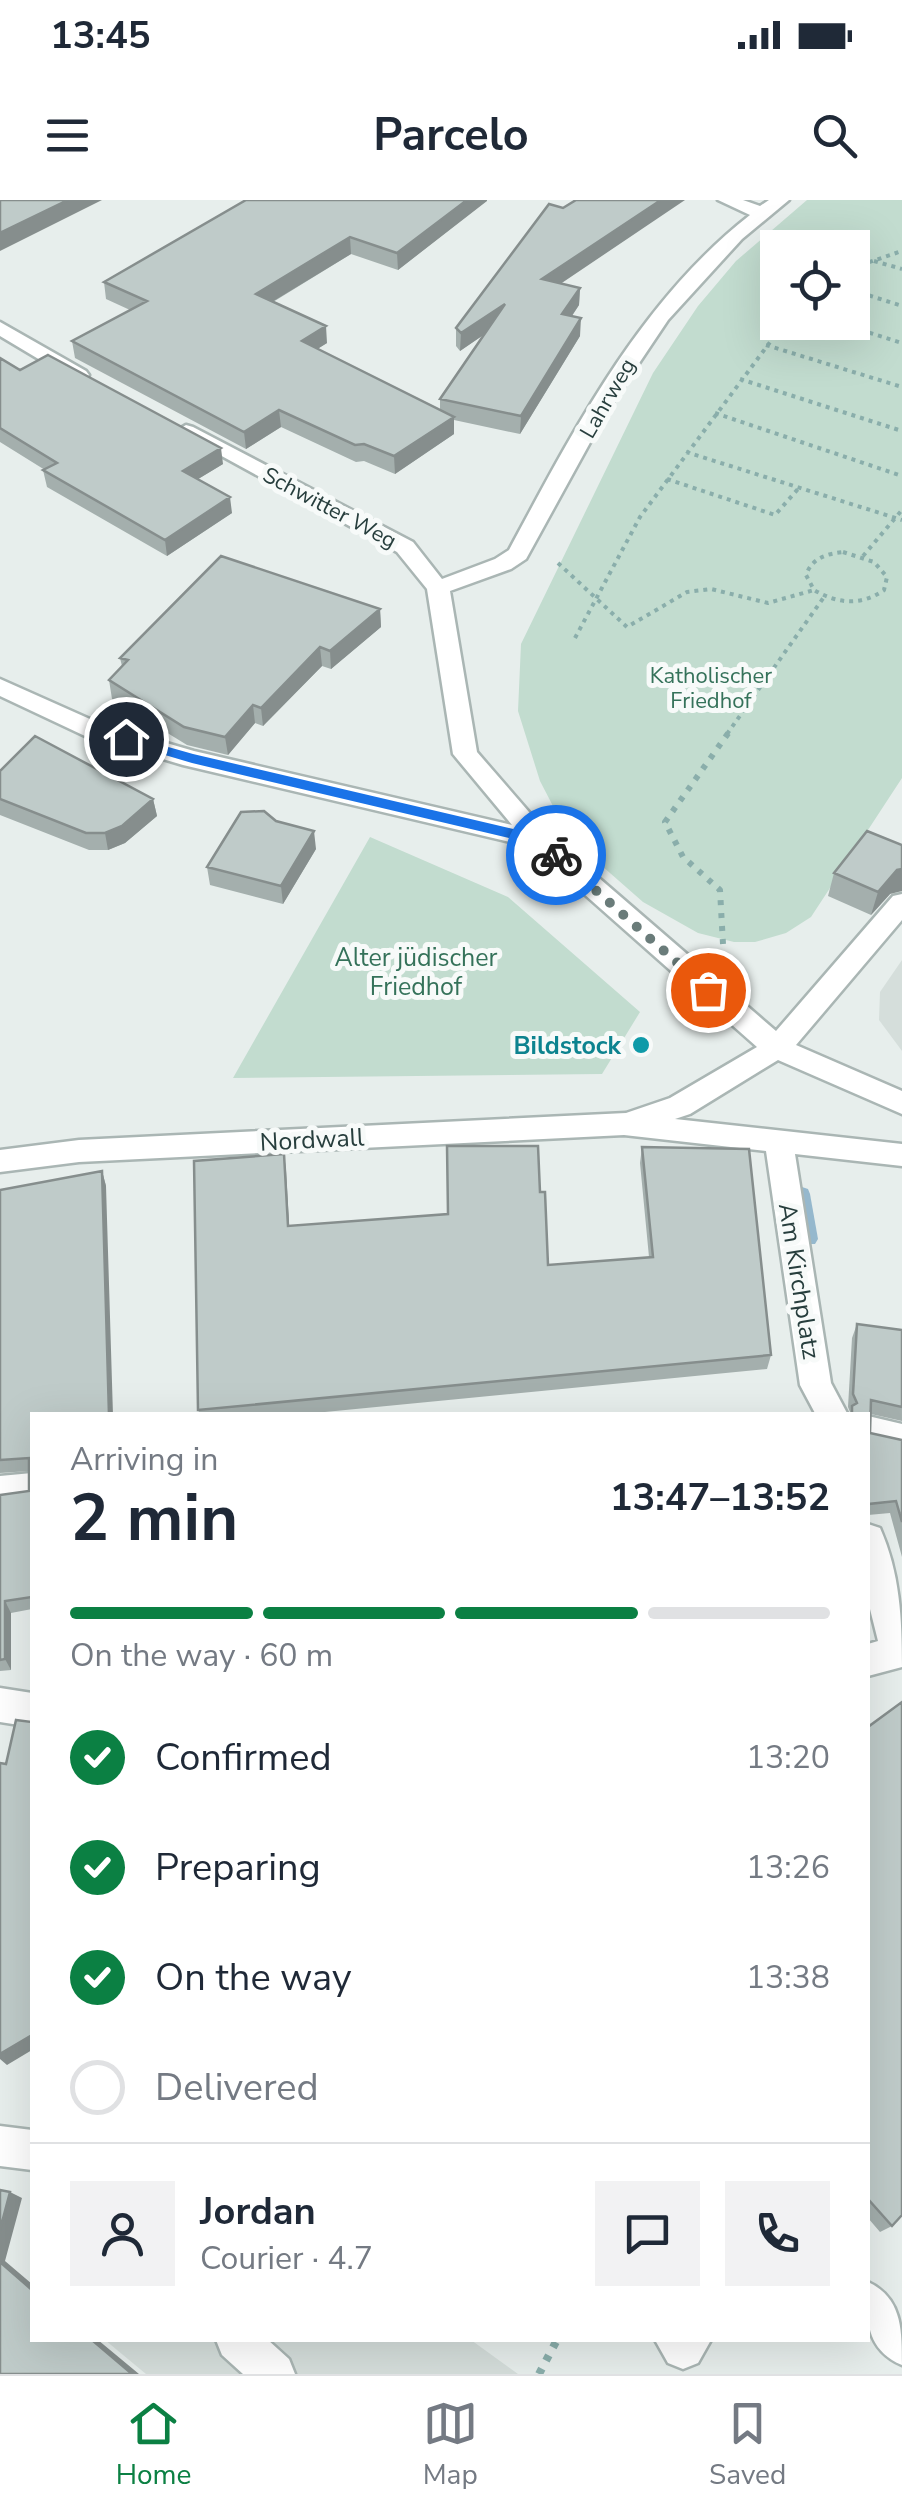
<!DOCTYPE html>
<html lang="en">
<head>
<meta charset="utf-8">
<style>
	:root { --surface:#fff; --page:#f2f2f3; --text:#1f2937; --muted:#747a83; --line:#e0e1e3; --accent:#0b8043 }
	body { margin:0; font-family:"Nunito Sans",sans-serif; background:var(--page); color:var(--text); height:100vh; display:flex; flex-direction:column; font-size:38px; white-space:nowrap }
	* { box-sizing:border-box; margin:0 }
	p { font-size:32px; color:var(--muted) }
	.icon { flex:none; width:55px; height:55px; fill:none; stroke:currentColor; stroke-width:2; stroke-linecap:round; stroke-linejoin:round }
	.map { position:relative; flex:1; overflow:hidden }
	.drawer { position:absolute; left:30px; top:1212px; width:840px; height:930px; display:flex; flex-direction:column; background:var(--surface); border-radius:0px; box-shadow:0 10px 40px #0002 }
	.drawer>* { flex:none }
	.controls { position:absolute; left:760px; top:30px; display:grid; gap:20px }
	.controls a { display:grid; place-items:center; width:110px; height:110px; border-radius:0px; background:var(--surface); box-shadow:0 10px 40px #0002; font-size:50px }
	.pin { position:absolute; display:grid; place-items:center; width:85px; height:85px; color:#fff; margin:-42px; border:5px solid #fff; border-radius:50%; box-shadow:0 2px 10px #0007 }
	.courier { position:absolute; display:grid; place-items:center; width:100px; height:100px; margin:-50px; border:8px solid #1a73e8; border-radius:50%; background:#fff; color:#222; box-shadow:0 2px 12px #0007 }
	.overview em { font-style:normal; font-weight:700 }
	.overview div { display:flex; flex-direction:column-reverse }
	.overview { display:flex; align-items:center; justify-content:space-between; height:170px; padding:0 40px }
	h1 { font-size:65px; font-weight:700; line-height:75px }
	.bar { display:grid; grid-template-columns:repeat(4,1fr); gap:15px 10px; align-content:center; height:120px; padding:0 40px }
	.bar i { height:12px; border-radius:8px; background:var(--line) }
	.bar .current { background:var(--accent) }
	.bar p { grid-column:span 4 }
	.line { display:flex; align-items:center; gap:25px; padding:0 40px; border-top:2px solid var(--line) }
	.line div { flex:1 }
	.round { display:grid; place-items:center; flex:none; width:105px; height:105px; border-radius:0px; background:var(--page) }
	ol { padding:0 40px; list-style:none }
	li { display:flex; align-items:center; gap:30px; height:110px }
	li p { margin-inline-start:auto }
	li .icon { padding:10px; border-radius:50%; background:var(--accent); color:#fff; stroke-width:4 }
	li:last-child { color:var(--muted) }
	li i { width:55px; height:55px; border:5px solid var(--line); border-radius:50% }
	.status { display:flex; justify-content:space-between; align-items:center; height:70px; padding:0 50px; background:var(--surface); direction:ltr }
	.status svg { height:28px; fill:currentColor }
	header { display:flex; justify-content:space-between; align-items:center; height:130px; padding:0 40px; background:var(--surface); font-size:45px; font-weight:700 }
	.tabs { display:flex; justify-content:space-around; align-items:center; height:140px; border-top:2px solid var(--line); background:var(--surface); font-size:28px; color:var(--muted) }
	.tabs a { display:grid; justify-items:center; gap:5px }
	.tabs .current { color:var(--accent) }
	.map>svg:first-child { display:block }
</style>
</head>
<body>
<div class="status"><b>13:45</b><svg viewBox="0 0 49 12"><path d="M0 12V9h3v3zM5 12V6h3v6zM10 12V3h3v9zM15 12V0h3v12zM26 1h20v11H26zM47 4h2v5h-2z"/></svg></div>
<header><svg class="icon" aria-label="menu" viewBox="0 0 24 24"><path d="M4 6h16M4 12h16M4 18h16"/></svg>Parcelo<svg class="icon" aria-label="search" viewBox="0 0 24 24"><circle cx="10" cy="10" r="6"/><path d="M15 15l6 6"/></svg></header>
<div class="map">
<svg width="902" height="2174" viewBox="0 0 902 2174">
	<rect width="100%" height="100%" fill="#e7eeec"/>
	<path fill="#d5dedb" d="M902,760V851L879,820L880,792Z
		M105,2140H471L518,2174H146Z"/>
	<path fill="#c2dccf" fill-rule="evenodd" d="M807,0H902V578L811,717L786,733L755,742H734L698,733L643,702L569,637L540,581L518,511L521,444L653,173L698,106L736,61ZM778,48H852V122H778Z
		M370,637L508,697L640,812L602,874L233,878Z"/>
	<g fill="none" stroke-linecap="round" stroke-linejoin="round">
		<path fill="#95b8cd" fill-rule="evenodd" d="M802,987L808,989L810,994L818,1039L815,1044H803L800,1039L794,994L796,989Z"/>
		<g stroke="#aab6b4" stroke-width="5">
			<path id="minor" d="M718,0H743L760,6L769,0H789L742,39L668,120L609,208L526,359L511,369L450,391L477,552L548,634L776,831L893,696L902,694V720L796,845L902,891V914L778,860L690,914L675,919L902,944V966L795,954L831,1183L848,1215H816L800,1185L766,951L624,935L79,962L0,972V950L79,940L626,913L670,898L757,847L531,647L183,565L85,536L0,496V479L101,524L194,551L512,625L453,554L427,389L397,352L176,231L186,225L193,227L413,342L442,379L495,359L509,350C574,229 640,101 750,15Z
				M0,122L86,171L89,175L86,179H72L0,136Z
				M868,1216L902,1224V1252L868,1244Z
				M32,1273V1301L0,1306V1276Z
				M868,1324L880,1328C900,1373 902,1419 902,1467L868,1476V1444L878,1441L868,1401Z
				M0,1488L32,1493V1527L0,1522Z
				M0,1926L32,1930V1970L0,1966Z
				M868,2082C902,2098 902,2129 902,2165C865,2149 866,2118 868,2082Z
				M216,2140H268L289,2159L295,2174H243L222,2155Z
				M655,2140H711L698,2163L683,2169L668,2163Z"/>
		</g>
		<path stroke="#8aaeab" stroke-width="4" stroke-dasharray="4 5" stroke-linecap="butt" d="M874,61L902,69
			M852,68L902,51
			M852,90L902,106
			M835,122L902,143
			M766,145L902,187
			M740,179L902,231
			M715,213L902,276
			M686,252L902,320
			M667,279L775,315L798,289
			M843,352L874,362L887,377L884,390C861,406 838,404 814,390L806,375C812,358 826,354 843,352Z
			M863,356L902,310
			M558,363L627,427L687,392L711,389L768,403L814,390
			M575,438L640,317L785,122
			M727,534L824,397"/>
		<path stroke="#8aaeab" stroke-width="6" stroke-dasharray="5 8" stroke-linecap="butt" d="M723,744L720,690L683,657L665,622L729,532"/>
		<path stroke="#8aaeab" stroke-width="8" stroke-dasharray="6 9" stroke-linecap="butt" d="M539,2174L557,2140"/>
		<use href="#minor" fill="#fff" fill-rule="evenodd"/>
	</g>
	<path fill="#a4afad" d="M246,0H487L398,70L351,54L273,102L327,143L317,149L440,210V199L483,135L460,151L456,146V128L561,83L580,88L579,105L572,116L580,136L520,234L454,220V234L395,274L364,261L356,262L281,227L246,249L75,158L72,141L130,110L106,99L104,82Z
		M0,158L20,170L223,264L198,279L232,313L167,356L47,287L43,270H45L0,242Z
		M380,409L381,427L331,469L322,466L263,526L255,523L228,555L187,545L112,499L109,480L122,466L120,458Z
		M0,571L153,599L157,616L125,643L108,650H89L0,615Z
		M316,649L283,704L210,685L207,667Z
		M834,673L890,694L871,715L828,696Z
		M642,947L771,1155L767,1169L294,1215H200L198,1210L284,954L289,1026L447,1014L540,992L548,1065L649,1057L640,963Z
		M102,971L106,986L32,1215V1409L11,1413V1470L0,1471V1295L29,1291V1271L0,1273V990Z
		M857,1124L902,1130V1221L871,1214L870,1233L902,1240V1357L890,1313L868,1315V1215H849L850,1212L848,1207L852,1138Z
		M868,1527L892,2026L880,2032L868,2018Z"/>
	<path fill="#868e8d" d="M68,0H102L0,51V33Z
		M467,0H487V1L398,70L397,53Z
		M661,0H685L541,97L542,79Z
		M350,37L351,54L257,111L256,94Z
		M580,88L579,105L561,132L562,114Z
		M505,104L504,121L460,151L461,133Z
		M581,118L580,136L520,234L521,216Z
		M326,126L327,143L303,158L302,141Z
		M279,210L281,227L246,249L244,232Z
		M454,217V234L395,274L394,256Z
		M221,248L223,264L185,287L183,271Z
		M230,297L232,313L167,356L165,340Z
		M380,409L381,427L331,469L330,451Z
		M320,447L322,466L263,526L261,508Z
		M253,505L255,523L228,555L225,537Z
		M153,599L157,616L125,643L108,650L105,633Z
		M314,631L316,649L283,704L281,686Z
		M902,669V691L890,694L871,715L878,692L897,670Z
		M284,954L286,970L290,1041L288,1026Z
		M102,971L106,986L113,1215H109Z
		M5,1401L11,1413V1470L5,1459Z
		M32,1835V1850L7,1865L0,1859V1854Z
		M10,1992L22,1998L5,2061L32,2084V2090L0,2062V2030Z
		M92,2140H98L139,2174H132Z"/>
	<path fill="#bfcbc9" stroke="#868e8d" stroke-width="2.5" d="M0,0H68L0,33Z
		M246,0H467L397,53L350,37L256,94L326,126L302,141L454,217L394,256L364,244L355,245L279,210L244,232L72,141L147,101L104,82Z
		M576,0H661L542,79L580,88L562,114L581,118L521,216L440,199L505,104L461,133L456,128L549,4L563,8Z
		M48,155L221,248L183,271L230,297L165,340L43,270L57,263L0,228V158L20,170Z
		M221,356L380,409L330,451L320,447L261,508L253,505L225,537L184,527L109,480L128,460L120,458Z
		M35,536L153,599L122,626L105,633H86L0,599V571Z
		M264,611L276,621L314,631L281,686L207,667L241,612Z
		M867,631L902,645V669L897,670L878,692L834,673Z
		M447,946H538L540,992H545L548,1065L653,1057L642,947L749,949L771,1155L198,1210L194,961L284,954L288,1026L448,1014Z
		M102,971L109,1215H32V1397L5,1401V1459L0,1460V1295L29,1291V1258L0,1260V990Z
		M857,1124L902,1130V1207L871,1200L870,1233L902,1240V1322L896,1301L868,1304V1215H852V1206L857,1203L853,1194Z
		M902,1502V2015L892,2026L868,1999V1527Z
		M16,1520L32,1522V1835L0,1854V1563L6,1564Z
		M0,1990L10,1992L0,2030Z
		M0,2062L32,2090V2140H92L132,2174H0Z"/>
	<path fill="#1a73e8" d="M126,535L193,554L539,635L562,655L556,660L534,644L192,563L121,542V536Z"/>
	<g fill="none" stroke-linecap="round" stroke-linejoin="round">
		<path stroke="#6a7c7a" stroke-width="10" stroke-dasharray="0 18" d="M556,655L708,790"/>
	</g>
	<circle fill="#0f9aa8" stroke="#f7faf9" stroke-width="4" cx="641" cy="845" r="10"/>
	<g text-anchor="middle" stroke-width="10" stroke-linejoin="round" paint-order="stroke">
		<g font-size="22" fill="#273e3d" stroke="#f7faf9">
			<text transform="translate(607 198) rotate(-60)" y="8">Lahrweg</text>
			<text transform="translate(330 307) rotate(28)" y="8">Schwitter Weg</text>
		</g>
		<g font-size="22" fill="#35725a" stroke="#f7faf9">
			<text x="711" y="483">Katholischer<tspan x="711" dy="25">Friedhof</tspan></text>
		</g>
		<g font-size="25" fill="#35725a" stroke="#f7faf9">
			<text x="416" y="766">Alter jüdischer<tspan x="416" dy="29">Friedhof</tspan></text>
		</g>
		<g font-size="25" font-weight="bold" fill="#0d838f" stroke="#f7faf9" text-anchor="end">
			<text x="621" y="854">Bildstock</text>
		</g>
		<g font-size="25" fill="#273e3d" stroke="#f7faf9">
			<text transform="translate(312 939) rotate(-3)" y="9">Nordwall</text>
			<text transform="translate(800 1081) rotate(81)" y="9">Am Kirchplatz</text>
		</g>
	</g>
</svg>
<div class="controls">
<a><svg class="icon" aria-label="locate" viewBox="0 0 24 24"><circle cx="12" cy="12" r="6"/><path d="M12 2v4M12 18v4M2 12h4M18 12h4"/></svg></a>
</div>
<div class="pin" style="left:708px;top:790px;background:#ea580c"><svg class="icon" aria-label="bag" viewBox="0 0 24 24"><path d="M5 8h14l-1 12H6zM9 8a3 3 0 0 1 6 0"/></svg></div>
<div class="pin" style="left:126px;top:539px;background:#1f2937"><svg class="icon" aria-label="home" viewBox="0 0 24 24"><path d="M3 11l9-7 9 7M6 9v11h12V9"/></svg></div>
<div class="courier" style="left:556px;top:655px"><svg class="icon" aria-label="bike" viewBox="0 0 24 24"><circle cx="6" cy="16" r="4"/><circle cx="18" cy="16" r="4"/><path d="M6 16l4-8h5l3 8M10 8l3 8H6M13 5h3"/></svg></div>
<section class="drawer">
<div class="overview"><div><h1>2 min</h1><p>Arriving in</p></div><em>13:47–13:52</em></div>
<div class="bar"><i class="current"></i><i class="current"></i><i class="current"></i><i></i><p>On the way · 60 m</p></div>
<ol>
<li><svg class="icon" aria-label="check" viewBox="0 0 24 24"><path d="M5 12l5 5 9-10"/></svg>Confirmed<p>13:20</p></li>
<li><svg class="icon" aria-label="check" viewBox="0 0 24 24"><path d="M5 12l5 5 9-10"/></svg>Preparing<p>13:26</p></li>
<li><svg class="icon" aria-label="check" viewBox="0 0 24 24"><path d="M5 12l5 5 9-10"/></svg>On the way<p>13:38</p></li>
<li><i></i>Delivered</li>
</ol>
<div class="line" style="height:180px"><a class="round"><svg class="icon" aria-label="person" viewBox="0 0 24 24"><circle cx="12" cy="8" r="4"/><path d="M4 21q1-7 8-7t8 7"/></svg></a><div><b>Jordan</b><p>Courier · 4.7</p></div><a class="round"><svg class="icon" aria-label="chat" viewBox="0 0 24 24"><path d="M4 5h16v11H9l-5 4z"/></svg></a><a class="round"><svg class="icon" aria-label="phone" viewBox="0 0 24 24"><path d="M5 4h4l2 5-3 2q2 4 5 5l2-3 5 2v4C11 20 4 13 5 4z"/></svg></a></div>
</section>
</div>
<nav class="tabs">
<a class="current"><svg class="icon" aria-label="home" viewBox="0 0 24 24"><path d="M3 11l9-7 9 7M6 9v11h12V9"/></svg>Home</a>
<a><svg class="icon" aria-label="map" viewBox="0 0 24 24"><path d="M3 6l6-2 6 2 6-2v14l-6 2-6-2-6 2zM9 4v14M15 6v14"/></svg>Map</a>
<a><svg class="icon" aria-label="saved" viewBox="0 0 24 24"><path d="M7 4h10v16l-5-4-5 4z"/></svg>Saved</a>
</nav>
</body>
</html>
